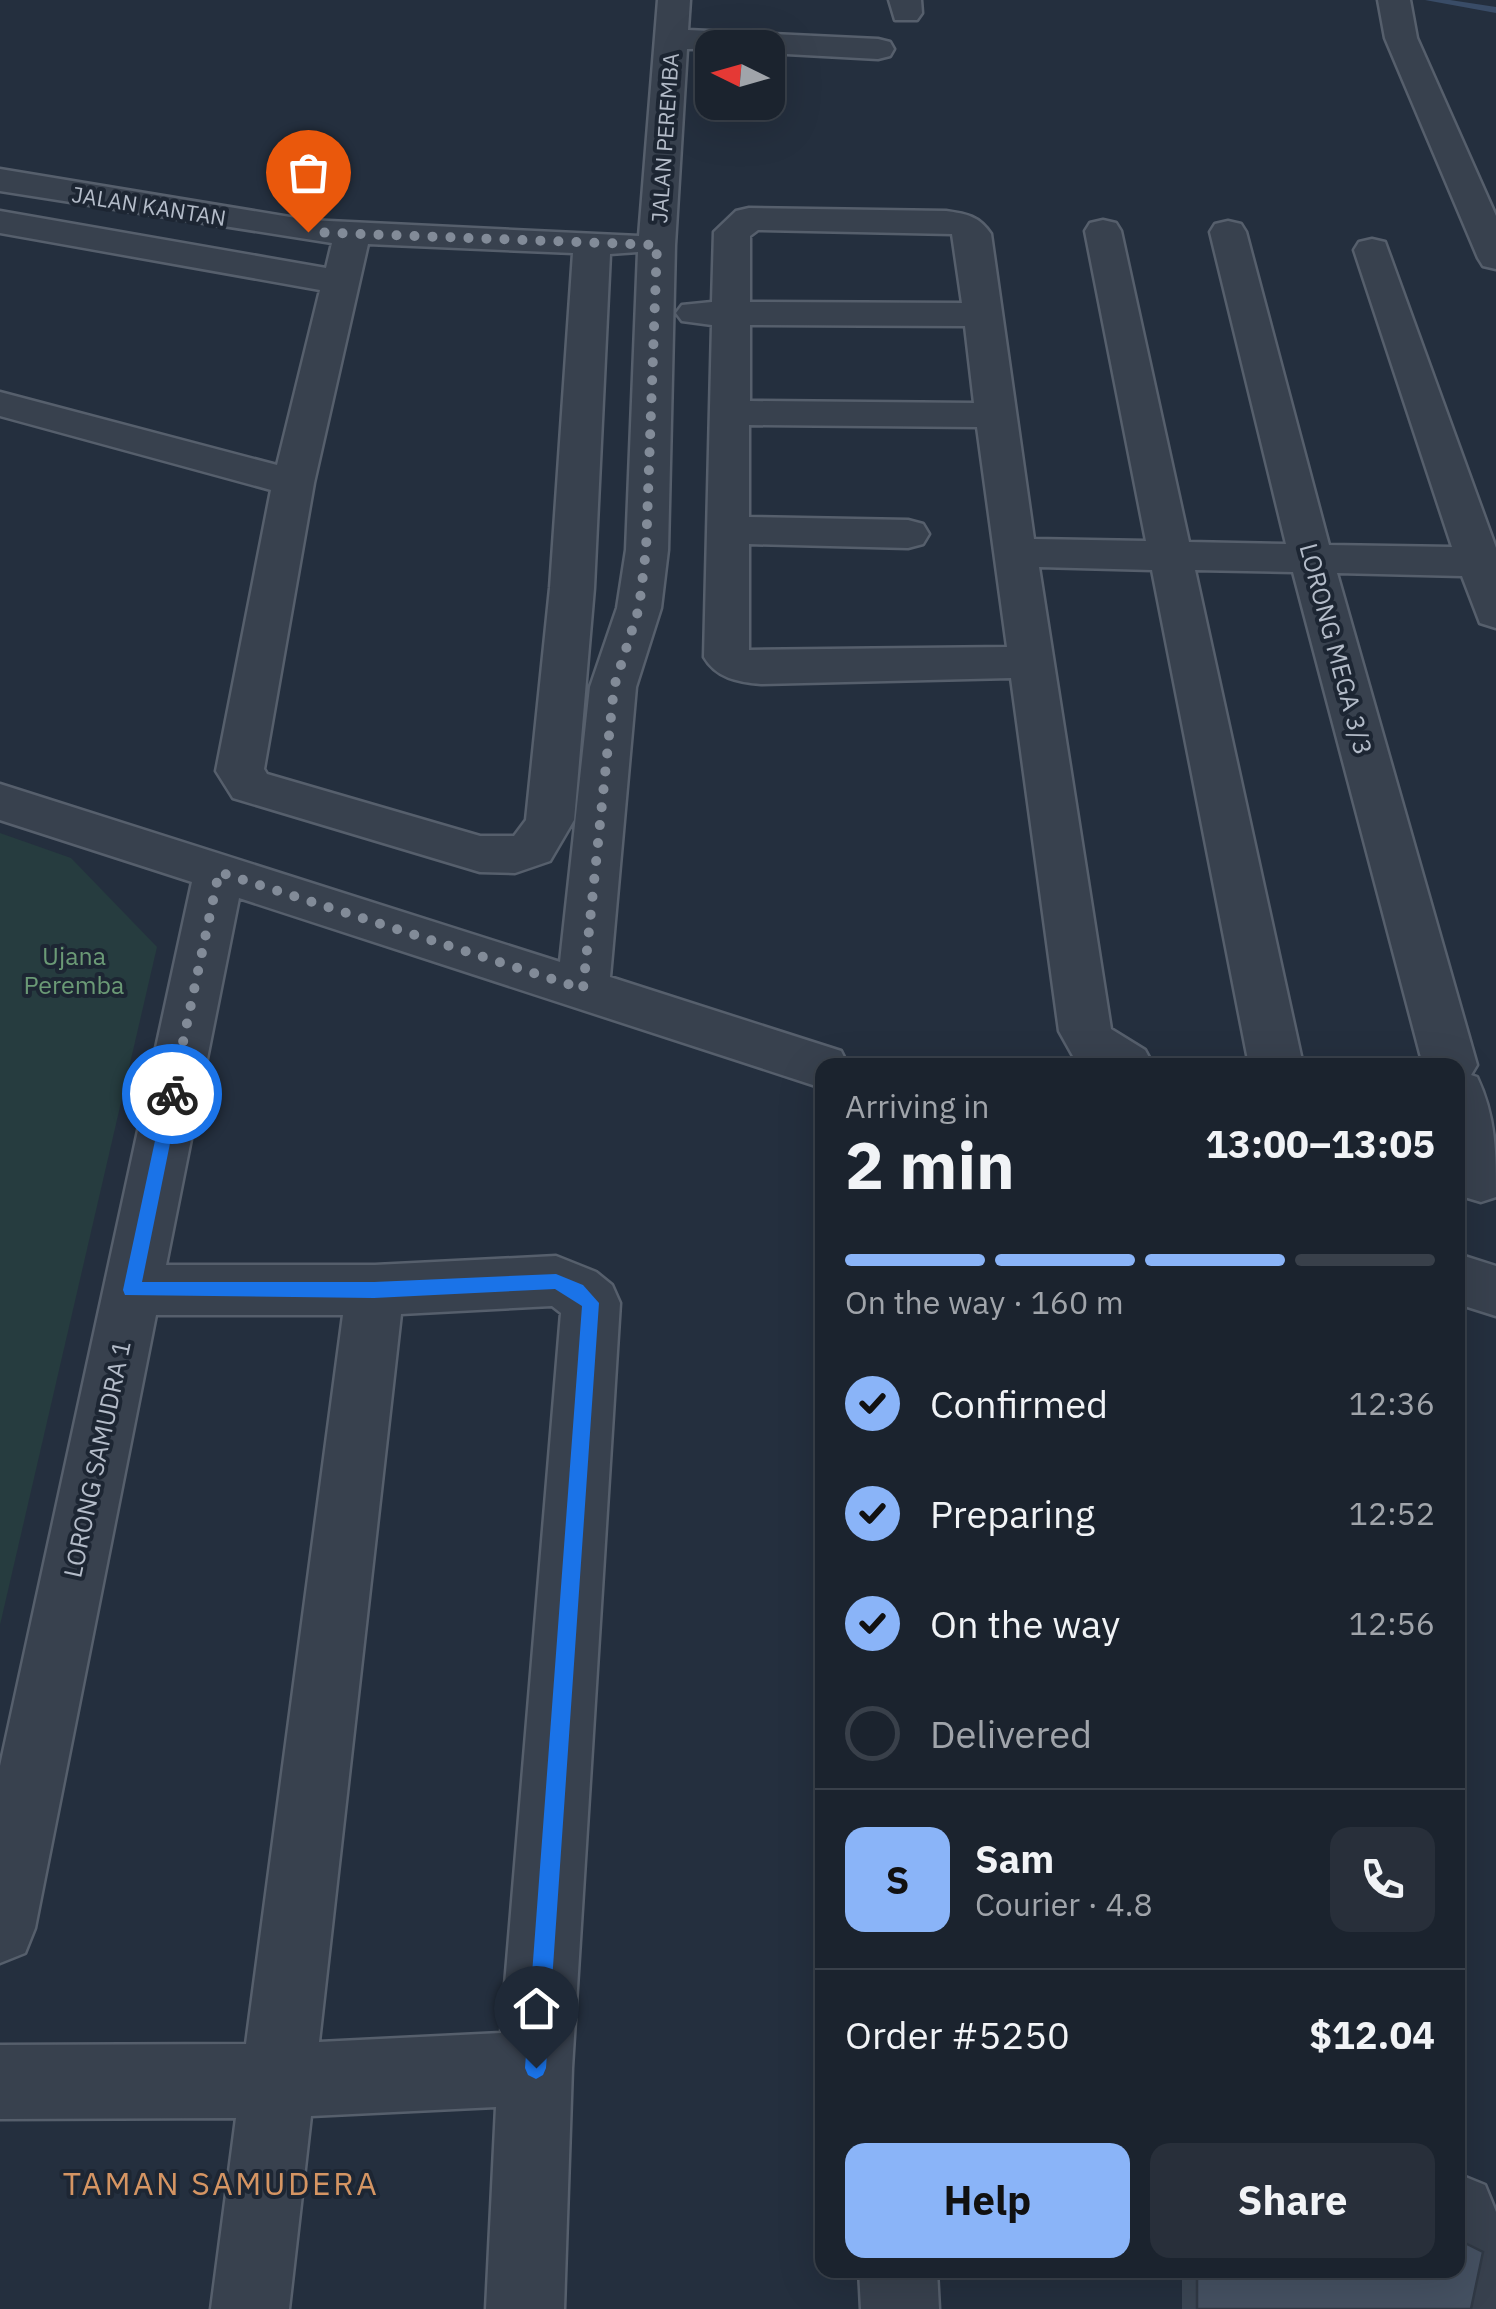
<!DOCTYPE html>
<html lang="en">
<head>
<meta charset="utf-8">
<style>
	:root { --surface:#1b232e; --page:#282f3a; --text:#f1f3f6; --muted:#a0a4aa; --line:#39404a; --accent:#8ab4f8 }
	body { margin:0; font-family:"IBM Plex Sans",sans-serif; background:var(--page); color:var(--text); height:100vh; display:flex; flex-direction:column; font-size:38px; white-space:nowrap }
	* { box-sizing:border-box; margin:0 }
	p { font-size:32px; color:var(--muted) }
	.icon { flex:none; width:55px; height:55px; fill:none; stroke:currentColor; stroke-width:2; stroke-linecap:round; stroke-linejoin:round }
	.map { position:relative; flex:1; overflow:hidden }
	.details { position:absolute; left:815px; top:1058px; width:650px; height:1220px; display:flex; flex-direction:column; background:var(--surface); border-radius:20px; box-shadow:0 10px 40px #0002,0 0 0 2px var(--line) }
	.details>* { flex:none }
	.needle { width:65px; rotate:275deg }
	.fabs { position:absolute; left:695px; top:30px; display:grid; gap:20px }
	.fabs a { display:grid; place-items:center; width:90px; height:90px; border-radius:20px; background:var(--surface); box-shadow:0 10px 40px #0002,0 0 0 2px var(--line); font-size:50px }
	.pin { position:absolute; display:grid; place-items:center; width:85px; height:85px; color:#fff; margin:-102px -42px; border-radius:50% 50% 50% 0; rotate:-45deg; box-shadow:0 0 10px #0007 }
	.pin .icon { rotate:45deg }
	.courier { position:absolute; display:grid; place-items:center; width:100px; height:100px; margin:-50px; border:8px solid #1a73e8; border-radius:50%; background:#fff; color:#222; box-shadow:0 2px 12px #0007 }
	.head em { font-style:normal; font-weight:700 }
	.head div { display:flex; flex-direction:column-reverse }
	.head { display:flex; align-items:center; justify-content:space-between; height:170px; padding:0 30px }
	h1 { font-size:65px; font-weight:700; line-height:75px }
	.bar { display:grid; grid-template-columns:repeat(4,1fr); gap:15px 10px; align-content:center; height:120px; padding:0 30px }
	.bar i { height:12px; border-radius:8px; background:var(--line) }
	.bar .selected { background:var(--accent) }
	.bar p { grid-column:span 4 }
	.line { display:flex; align-items:center; gap:25px; padding:0 30px; border-top:2px solid var(--line) }
	.line div { flex:1 }
	.round { display:grid; place-items:center; flex:none; width:105px; height:105px; border-radius:20px; background:var(--page) }
	ol { padding:0 30px; list-style:none }
	li { display:flex; align-items:center; gap:30px; height:110px }
	li p { margin-inline-start:auto }
	li .icon { padding:10px; border-radius:50%; background:var(--accent); color:#111; stroke-width:4 }
	li:last-child { color:var(--muted) }
	li i { width:55px; height:55px; border:5px solid var(--line); border-radius:50% }
	.primary-button { display:flex; gap:20px; margin-top:auto; padding:20px 30px }
	.primary-button a { flex:1; height:115px; border-radius:20px; background:var(--accent); color:#111; font-size:40px; font-weight:700; line-height:115px; text-align:center }
	.primary-button a+a { background:var(--page); color:var(--text) }
	.map>svg:first-child { display:block }
</style>
</head>
<body>
<div class="map">
<svg width="1496" height="2309" viewBox="0 0 1496 2309">
	<rect width="100%" height="100%" fill="#242f3e"/>
	<path fill="#263c3f" d="M0,833L71,858L157,947L0,1625Z"/>
	<g fill="none" stroke-linecap="round" stroke-linejoin="round">
		<path fill="#394c67" fill-rule="evenodd" d="M1425,0H1450L1496,7V13Z"/>
		<g stroke="#565f6c" stroke-width="5">
			<path id="minor" d="M658,0H690L688,30L878,39L890,42L894,49L890,56L878,59L768,53V48L687,49L675,245L668,550L661,608L636,687L610,977L841,1051L848,1065H822V1088L239,898L166,1265H375L556,1256L596,1272L612,1285L620,1303L572,2068L564,2309H486L496,2107L311,2116L289,2309H211L236,2118L0,2119V2045L246,2044L343,1315H156L35,1928L25,1953L0,1963V1766L192,882L0,820V784L560,962L590,687L617,608L626,550L638,252L610,254L594,588L574,820L550,861L515,873L480,872L233,798L216,771L271,490L0,416V392L277,465L320,290L0,233V211L326,268L332,243L0,191V169L308,220L639,236ZM368,244L573,253L550,588L526,820L514,836H480L267,774L264,769L314,483ZM552,1306L561,1313L501,2033L319,2042L401,1314Z
				M889,0H921L922,13L917,20H895Z
				M1378,0H1410L1417,38L1496,216V269L1483,266L1478,258L1385,38Z
				M749,208L946,211C967,214 979,216 991,234L1034,539L1146,541L1085,231L1090,223L1103,220L1116,223L1121,231L1189,542L1286,544L1210,232L1215,224L1228,221L1241,224L1246,232L1329,545L1452,547L1354,250L1359,242L1372,239L1385,242L1496,548V628L1480,623L1462,576L1337,573L1477,1065L1471,1075L1477,1077C1496,1117 1496,1154 1496,1197L1481,1202L1461,1196L1458,1188V1065H1423L1293,572L1195,570L1303,1065H1249L1152,570L1039,567L1111,1029L1145,1050L1153,1065H1078L1059,1031L1011,678L761,684C738,682 716,678 704,657L712,325L682,321L676,313L682,305L712,302L714,232L736,211ZM758,230L952,234L962,303L750,302V236ZM750,325L965,326L974,403L750,401ZM749,425L977,427L1007,647L749,650V544L908,548L923,544L929,534L923,524L908,520L749,517Z
				M1458,1254L1496,1266V1316L1458,1304Z
				M1458,2174L1485,2185L1496,2212V2309H1439L1431,2270H1458Z
				M859,2270H937L939,2309H861Z"/>
		</g>
		<use href="#minor" fill="#38414e" fill-rule="evenodd"/>
	</g>
	<path fill="#3b4654" d="M1182,2270H1458L1471,2309H1182Z"/>
	<path fill="#455162" stroke="#303945" stroke-width="2.5" d="M1458,2207L1463,2242L1483,2252L1471,2309H1197V2270H1458Z"/>
	<path fill="#1a73e8" d="M172,1087L180,1094L142,1282H374L556,1274L583,1285L599,1303L546,2068L543,2075L536,2079L528,2075L525,2068L582,1306L555,1289L374,1298L125,1295L123,1290L165,1094Z"/>
	<g fill="none" stroke-linecap="round" stroke-linejoin="round">
		<path stroke="#828b98" stroke-width="10" stroke-dasharray="0 18" d="M172,1094L219,872L583,989L614,687L639,608L646,550L657,245L308,232"/>
	</g>
	<g text-anchor="middle" stroke-width="8" stroke-linejoin="round" paint-order="stroke">
		<g font-size="22" fill="#b4bcc9" stroke="#1d2633">
			<text transform="translate(665 138) rotate(-86)" y="8">JALAN PEREMBA</text>
			<text transform="translate(149 206) rotate(9)" y="8">JALAN KANTAN</text>
		</g>
		<g font-size="25" fill="#b4bcc9" stroke="#1d2633">
			<text transform="translate(1336 649) rotate(75)" y="9">LORONG MEGA 3/3</text>
			<text transform="translate(97 1459) rotate(-78)" y="9">LORONG SAMUDRA 1</text>
		</g>
		<g font-size="25" fill="#6b9a76" stroke="#1d2633">
			<text x="74" y="965">Ujana<tspan x="74" dy="29">Peremba</tspan></text>
		</g>
		<g font-size="32" letter-spacing="2.5" fill="#d59563" stroke="#1d2633">
			<text x="221" y="2195">TAMAN SAMUDERA</text>
		</g>
	</g>
</svg>
<div class="fabs">
<a><svg class="needle" viewBox="-14 -14 28 28"><path d="M0-13l5 13h-10z" fill="#e53935"/><path d="M0 13l5-13h-10z" fill="#a0a4aa"/></svg></a>
</div>
<div class="pin" style="left:308px;top:232px;background:#ea580c"><svg class="icon" aria-label="bag" viewBox="0 0 24 24"><path d="M5 8h14l-1 12H6zM9 8a3 3 0 0 1 6 0"/></svg></div>
<div class="pin" style="left:536px;top:2068px;background:#1f2937"><svg class="icon" aria-label="home" viewBox="0 0 24 24"><path d="M3 11l9-7 9 7M6 9v11h12V9"/></svg></div>
<div class="courier" style="left:172px;top:1094px"><svg class="icon" aria-label="bike" viewBox="0 0 24 24"><circle cx="6" cy="16" r="4"/><circle cx="18" cy="16" r="4"/><path d="M6 16l4-8h5l3 8M10 8l3 8H6M13 5h3"/></svg></div>
<section class="details">
<div class="head"><div><h1>2 min</h1><p>Arriving in</p></div><em>13:00–13:05</em></div>
<div class="bar"><i class="selected"></i><i class="selected"></i><i class="selected"></i><i></i><p>On the way · 160 m</p></div>
<ol>
<li><svg class="icon" aria-label="check" viewBox="0 0 24 24"><path d="M5 12l5 5 9-10"/></svg>Confirmed<p>12:36</p></li>
<li><svg class="icon" aria-label="check" viewBox="0 0 24 24"><path d="M5 12l5 5 9-10"/></svg>Preparing<p>12:52</p></li>
<li><svg class="icon" aria-label="check" viewBox="0 0 24 24"><path d="M5 12l5 5 9-10"/></svg>On the way<p>12:56</p></li>
<li><i></i>Delivered</li>
</ol>
<div class="line" style="height:180px"><b class="round" style="background:var(--accent);color:#111">S</b><div><b>Sam</b><p>Courier · 4.8</p></div><a class="round"><svg class="icon" aria-label="phone" viewBox="0 0 24 24"><path d="M5 4h4l2 5-3 2q2 4 5 5l2-3 5 2v4C11 20 4 13 5 4z"/></svg></a></div>
<div class="line" style="height:130px"><div>Order #5250</div><b>$12.04</b></div>
<div class="primary-button"><a>Help</a><a>Share</a></div>
</section>
</div>
</body>
</html>
